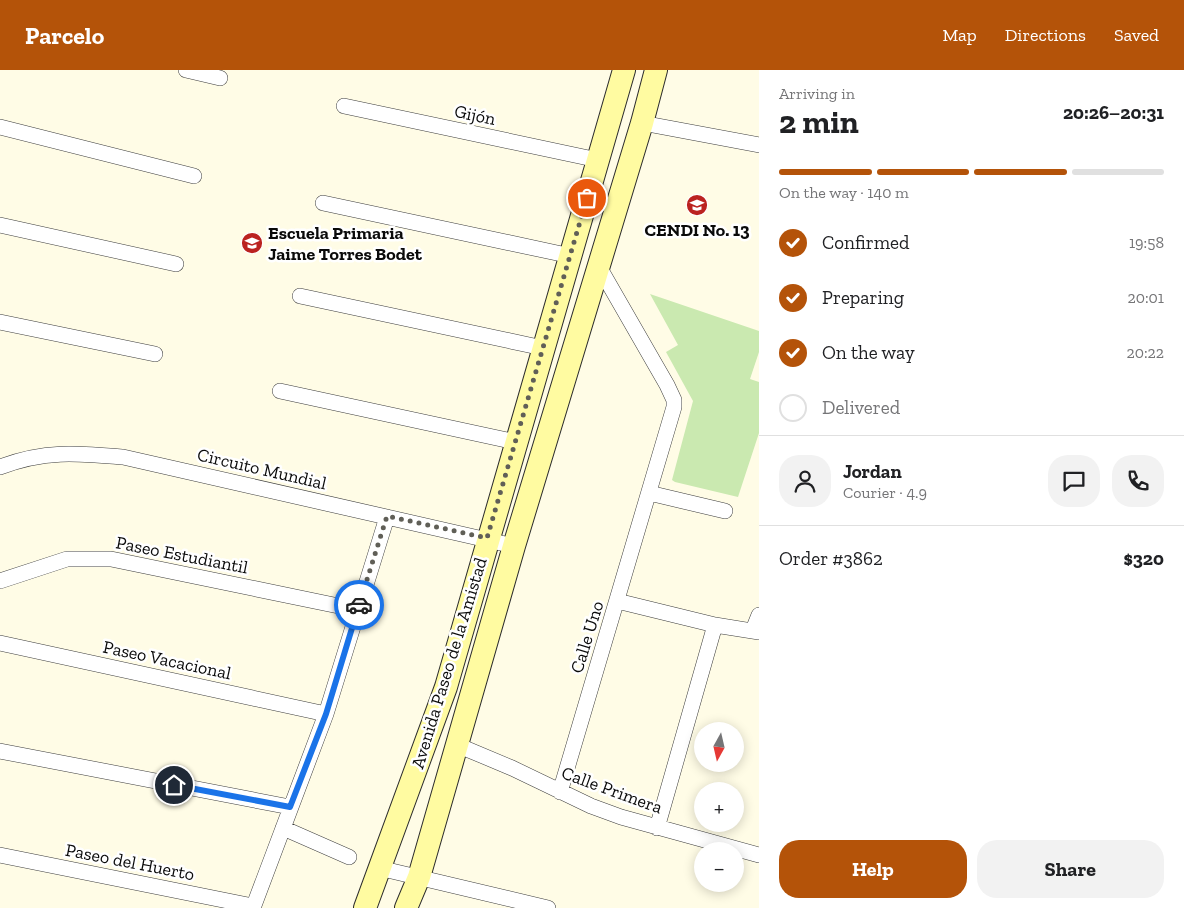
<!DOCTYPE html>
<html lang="en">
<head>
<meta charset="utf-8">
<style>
	:root { --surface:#fff; --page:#f2f2f2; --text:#202124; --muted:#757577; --line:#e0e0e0; --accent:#b45309 }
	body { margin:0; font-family:"Zilla Slab",serif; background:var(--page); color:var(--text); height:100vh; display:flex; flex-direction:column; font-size:19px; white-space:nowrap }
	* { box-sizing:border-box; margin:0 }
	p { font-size:16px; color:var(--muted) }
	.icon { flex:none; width:28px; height:28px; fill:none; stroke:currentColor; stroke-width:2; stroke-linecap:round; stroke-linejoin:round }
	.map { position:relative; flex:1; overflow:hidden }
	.side { display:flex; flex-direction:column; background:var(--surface); width:425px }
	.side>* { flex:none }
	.needle { width:32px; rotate:188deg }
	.buttons { position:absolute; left:694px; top:652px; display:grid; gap:10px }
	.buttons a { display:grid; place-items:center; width:50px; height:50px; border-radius:50%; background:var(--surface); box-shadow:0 2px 12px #0003; font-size:25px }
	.pin { position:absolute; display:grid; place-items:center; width:42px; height:42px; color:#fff; margin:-21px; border:2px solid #fff; border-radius:50%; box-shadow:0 1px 5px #0007 }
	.courier { position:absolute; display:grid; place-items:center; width:50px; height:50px; margin:-25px; border:4px solid #1a73e8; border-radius:50%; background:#fff; color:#222; box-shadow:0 1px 6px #0007 }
	.overview em { font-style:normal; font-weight:700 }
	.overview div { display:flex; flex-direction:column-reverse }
	.overview { display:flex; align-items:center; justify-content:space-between; height:85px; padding:0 20px }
	h1 { font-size:32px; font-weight:700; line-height:38px }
	.bar { display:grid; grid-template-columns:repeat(4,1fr); gap:8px 5px; align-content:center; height:60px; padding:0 20px }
	.bar i { height:6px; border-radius:4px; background:var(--line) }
	.bar .active { background:var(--accent) }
	.bar p { grid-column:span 4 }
	.line { display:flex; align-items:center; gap:12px; padding:0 20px; border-top:1px solid var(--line) }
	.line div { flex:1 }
	.round { display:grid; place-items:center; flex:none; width:52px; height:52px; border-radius:20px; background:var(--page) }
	ol { padding:0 20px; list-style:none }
	li { display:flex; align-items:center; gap:15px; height:55px }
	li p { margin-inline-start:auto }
	li .icon { padding:5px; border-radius:50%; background:var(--accent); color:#fff; stroke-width:4 }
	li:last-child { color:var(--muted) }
	li i { width:28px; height:28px; border:2px solid var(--line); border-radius:50% }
	.primary-button { display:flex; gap:10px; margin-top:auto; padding:10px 20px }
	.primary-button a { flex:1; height:58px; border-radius:20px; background:var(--accent); color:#fff; font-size:20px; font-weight:700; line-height:58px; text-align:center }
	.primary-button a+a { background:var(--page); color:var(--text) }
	header { display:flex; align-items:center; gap:30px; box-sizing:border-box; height:70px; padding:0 25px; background:var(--accent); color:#fff }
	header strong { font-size:24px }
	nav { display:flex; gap:28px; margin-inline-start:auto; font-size:18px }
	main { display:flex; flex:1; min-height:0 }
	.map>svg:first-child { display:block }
</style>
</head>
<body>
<header>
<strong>Parcelo</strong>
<nav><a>Map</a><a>Directions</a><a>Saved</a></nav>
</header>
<main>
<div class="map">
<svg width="759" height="838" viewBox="0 0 759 838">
	<rect width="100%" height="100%" fill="#fffce6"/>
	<path fill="#cae9b0" d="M650,224L759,261V282L750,309L759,312V363L738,427L675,412L672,410L693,331L666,282L678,275Z"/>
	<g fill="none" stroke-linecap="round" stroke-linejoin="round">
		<g stroke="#3d3d3d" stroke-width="16">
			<path id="street" d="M186,0L220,8
				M344,36L598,90
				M642,53L759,75
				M0,57L194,106
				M323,133L571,186
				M0,155L176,194
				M300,226L543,278
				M0,252L155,284
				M280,321L516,372
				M0,397C44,380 77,383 123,387L514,476
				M649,423L725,441
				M0,511L67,489H111L358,540
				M617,531L715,555L759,562
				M753,560L759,545
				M0,573L326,644
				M457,675L512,698L591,736L621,747L759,785
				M0,681L290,737
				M560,722L674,337V330L667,315L598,195
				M283,758L349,787
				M657,758L715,555
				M0,785L253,836
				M379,798L548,838
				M253,838L326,644L387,447"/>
		</g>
		<g stroke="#2c2c2c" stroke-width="24">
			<path id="secondary" d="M365,838L446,617L624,0
				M406,838L419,807L514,476L642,53L656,0"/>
		</g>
		<use href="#street" stroke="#fff" stroke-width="15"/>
		<use href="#secondary" stroke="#fffba1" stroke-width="22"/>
	</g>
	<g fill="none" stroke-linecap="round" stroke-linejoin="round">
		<path stroke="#605f57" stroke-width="5" stroke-dasharray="0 9" d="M359,535L387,446L487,468L587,128"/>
		<path stroke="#1a73e8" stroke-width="6" d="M174,715L290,737L326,644L359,535"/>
	</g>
	<defs>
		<g id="school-disc" transform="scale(1.125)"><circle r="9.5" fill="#bb2220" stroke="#fff"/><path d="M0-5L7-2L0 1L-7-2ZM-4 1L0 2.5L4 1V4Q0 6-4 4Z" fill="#fff"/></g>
	</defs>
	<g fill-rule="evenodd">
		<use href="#school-disc" x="697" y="135"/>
		<use href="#school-disc" x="252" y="173"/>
	</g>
	<g text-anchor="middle" stroke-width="5" stroke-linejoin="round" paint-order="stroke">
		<g font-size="18" fill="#0a0a0a" stroke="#fff">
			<text transform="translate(475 45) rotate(12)" y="6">Gijón</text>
			<text transform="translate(262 399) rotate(13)" y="6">Circuito Mundial</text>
			<text transform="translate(182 485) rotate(11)" y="6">Paseo Estudiantil</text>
			<text transform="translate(587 567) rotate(-73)" y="6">Calle Uno</text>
			<text transform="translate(167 590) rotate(12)" y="6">Paseo Vacacional</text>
			<text transform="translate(449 593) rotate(-73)" y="6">Avenida Paseo de la Amistad</text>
			<text transform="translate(612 720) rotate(20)" y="6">Calle Primera</text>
			<text transform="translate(130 792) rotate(11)" y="6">Paseo del Huerto</text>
		</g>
		<g font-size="18" font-weight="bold" fill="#0a0a0a" stroke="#fff">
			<text x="697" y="166">CENDI No. 13</text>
			<text x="268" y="169" text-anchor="start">Escuela Primaria<tspan x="268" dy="21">Jaime Torres Bodet</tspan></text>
		</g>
	</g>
</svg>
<div class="buttons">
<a><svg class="needle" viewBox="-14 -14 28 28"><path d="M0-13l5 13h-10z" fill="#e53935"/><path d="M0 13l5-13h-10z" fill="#757577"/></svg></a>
<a>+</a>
<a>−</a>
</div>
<div class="pin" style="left:587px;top:128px;background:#ea580c"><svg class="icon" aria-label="bag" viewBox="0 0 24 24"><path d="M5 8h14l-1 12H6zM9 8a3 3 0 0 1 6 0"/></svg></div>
<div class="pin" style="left:174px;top:715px;background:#1f2937"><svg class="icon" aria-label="home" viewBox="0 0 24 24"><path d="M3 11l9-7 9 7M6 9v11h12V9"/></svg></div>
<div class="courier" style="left:359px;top:535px"><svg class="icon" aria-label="car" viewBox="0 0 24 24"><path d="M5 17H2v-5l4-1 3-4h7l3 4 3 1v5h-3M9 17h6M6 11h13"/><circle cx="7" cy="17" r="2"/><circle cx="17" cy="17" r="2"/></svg></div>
</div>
<section class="side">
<div class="overview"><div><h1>2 min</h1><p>Arriving in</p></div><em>20:26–20:31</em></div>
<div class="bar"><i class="active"></i><i class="active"></i><i class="active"></i><i></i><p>On the way · 140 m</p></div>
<ol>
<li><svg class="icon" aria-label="check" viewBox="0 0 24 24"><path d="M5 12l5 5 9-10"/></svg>Confirmed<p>19:58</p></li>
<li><svg class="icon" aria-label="check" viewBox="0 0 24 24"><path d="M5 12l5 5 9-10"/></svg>Preparing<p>20:01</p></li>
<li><svg class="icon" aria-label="check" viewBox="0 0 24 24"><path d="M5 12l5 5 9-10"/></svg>On the way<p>20:22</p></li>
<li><i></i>Delivered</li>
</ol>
<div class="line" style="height:90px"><a class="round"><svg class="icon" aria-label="person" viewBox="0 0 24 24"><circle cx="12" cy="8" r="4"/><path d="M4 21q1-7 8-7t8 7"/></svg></a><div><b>Jordan</b><p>Courier · 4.9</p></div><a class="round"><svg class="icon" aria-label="chat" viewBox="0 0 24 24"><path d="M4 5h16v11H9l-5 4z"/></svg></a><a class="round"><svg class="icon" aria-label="phone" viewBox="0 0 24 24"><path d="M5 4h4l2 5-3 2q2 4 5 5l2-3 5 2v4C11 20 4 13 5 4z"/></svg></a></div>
<div class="line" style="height:65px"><div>Order #3862</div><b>$320</b></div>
<div class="primary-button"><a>Help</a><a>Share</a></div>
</section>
</main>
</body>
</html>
